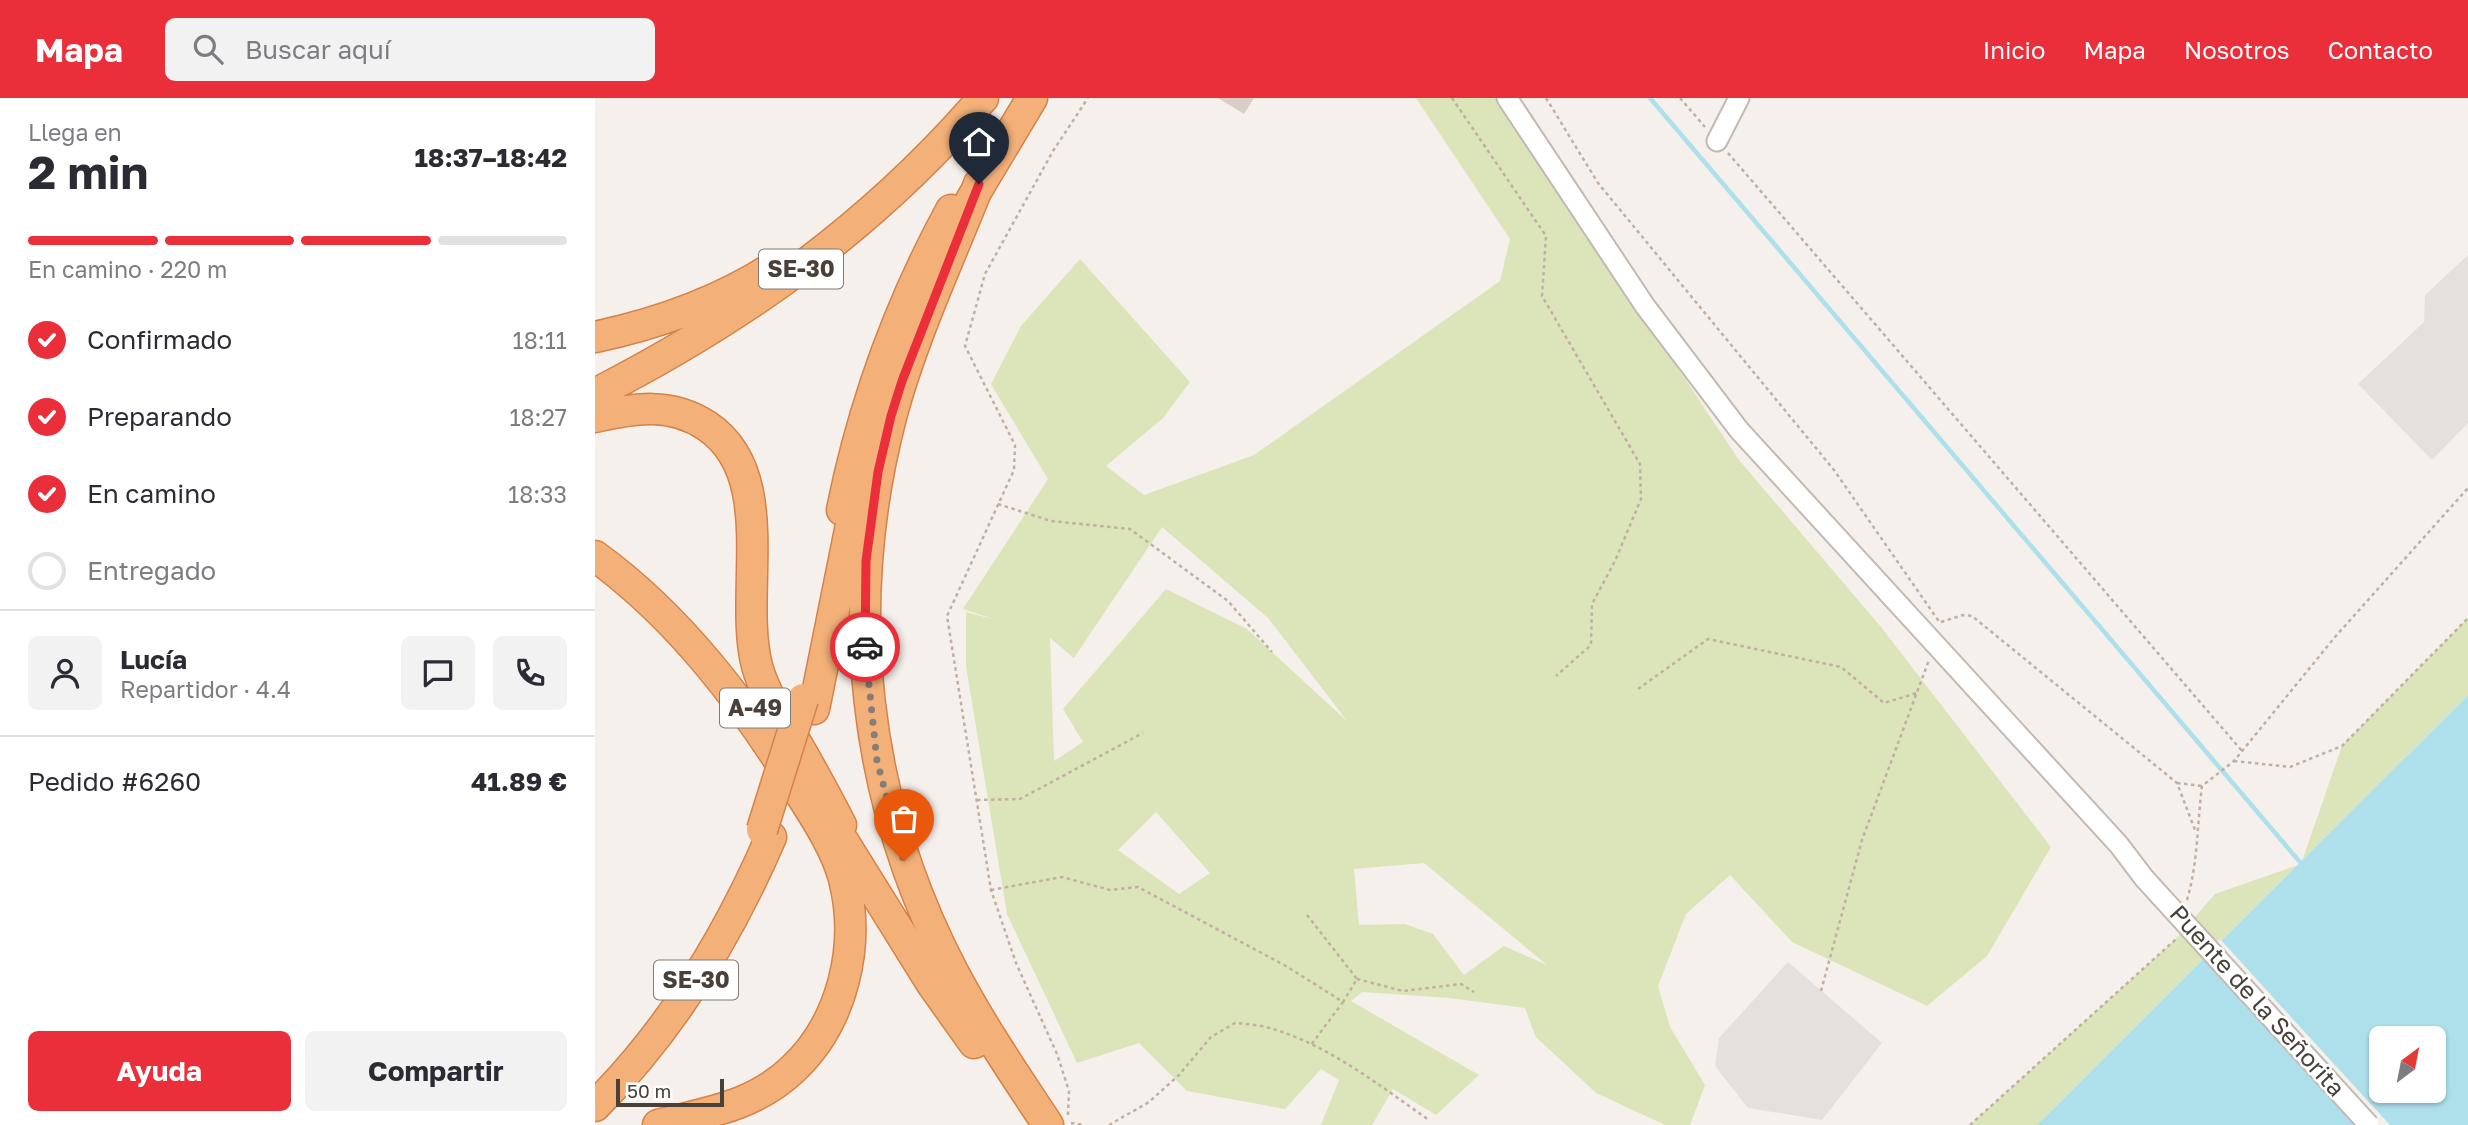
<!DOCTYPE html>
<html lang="es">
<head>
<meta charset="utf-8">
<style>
	:root { --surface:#fff; --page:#f2f2f3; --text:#2b2b33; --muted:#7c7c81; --line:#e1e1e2; --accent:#ea2e3a }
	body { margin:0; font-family:"Golos Text",sans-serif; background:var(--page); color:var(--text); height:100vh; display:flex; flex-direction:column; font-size:26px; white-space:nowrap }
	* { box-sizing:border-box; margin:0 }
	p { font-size:23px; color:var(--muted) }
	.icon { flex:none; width:38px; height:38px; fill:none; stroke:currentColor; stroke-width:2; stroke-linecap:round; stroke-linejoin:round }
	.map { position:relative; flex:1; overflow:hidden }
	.details { display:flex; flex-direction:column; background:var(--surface); width:595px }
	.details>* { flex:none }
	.needle { width:46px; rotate:32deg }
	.controls { position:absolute; left:1774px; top:928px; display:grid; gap:14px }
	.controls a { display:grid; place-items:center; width:77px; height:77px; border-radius:10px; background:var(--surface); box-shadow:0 2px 5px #0004; font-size:35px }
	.scale { position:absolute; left:21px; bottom:18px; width:108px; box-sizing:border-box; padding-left:7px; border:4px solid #49403a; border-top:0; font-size:19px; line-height:24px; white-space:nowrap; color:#49403a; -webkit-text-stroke:5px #fff; paint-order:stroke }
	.pin { position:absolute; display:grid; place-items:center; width:60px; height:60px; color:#fff; margin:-72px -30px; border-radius:50% 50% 50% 0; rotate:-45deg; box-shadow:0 0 7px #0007 }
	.pin .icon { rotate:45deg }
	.courier { position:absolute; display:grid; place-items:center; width:70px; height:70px; margin:-35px; border:5px solid #ea2e3a; border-radius:50%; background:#fff; color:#222; box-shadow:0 2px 9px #0007 }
	.headline em { font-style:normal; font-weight:700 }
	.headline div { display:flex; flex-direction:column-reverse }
	.headline { display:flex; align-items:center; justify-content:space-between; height:119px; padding:0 28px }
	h1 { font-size:46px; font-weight:700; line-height:52px }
	.bar { display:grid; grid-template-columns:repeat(4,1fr); gap:10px 7px; align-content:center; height:84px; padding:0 28px }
	.bar i { height:9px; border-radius:5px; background:var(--line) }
	.bar .current { background:var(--accent) }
	.bar p { grid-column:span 4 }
	.line { display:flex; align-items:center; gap:18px; padding:0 28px; border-top:2px solid var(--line) }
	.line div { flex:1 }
	.round { display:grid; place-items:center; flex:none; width:74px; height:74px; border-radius:10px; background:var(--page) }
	ol { padding:0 28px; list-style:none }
	li { display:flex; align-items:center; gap:21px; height:77px }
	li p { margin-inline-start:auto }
	li .icon { padding:7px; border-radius:50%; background:var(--accent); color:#fff; stroke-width:4 }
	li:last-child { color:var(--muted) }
	li i { width:38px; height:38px; border:4px solid var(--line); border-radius:50% }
	.cta { display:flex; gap:14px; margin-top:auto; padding:14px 28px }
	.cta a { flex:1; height:80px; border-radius:10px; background:var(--accent); color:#fff; font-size:28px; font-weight:700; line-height:80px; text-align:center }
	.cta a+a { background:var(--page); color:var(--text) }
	header { display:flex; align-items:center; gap:42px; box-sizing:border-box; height:98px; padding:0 35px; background:var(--accent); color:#fff }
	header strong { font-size:33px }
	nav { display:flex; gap:38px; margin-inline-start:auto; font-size:24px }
	.search { width:490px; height:63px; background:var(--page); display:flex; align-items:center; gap:18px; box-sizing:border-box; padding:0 24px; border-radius:10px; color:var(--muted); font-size:26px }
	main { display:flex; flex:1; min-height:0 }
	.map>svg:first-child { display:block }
</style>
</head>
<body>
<header>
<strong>Mapa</strong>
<div class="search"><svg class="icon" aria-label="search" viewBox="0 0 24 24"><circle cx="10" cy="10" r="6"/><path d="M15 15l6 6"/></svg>Buscar aquí</div>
<nav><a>Inicio</a><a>Mapa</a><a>Nosotros</a><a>Contacto</a></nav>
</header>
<main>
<section class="details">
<div class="headline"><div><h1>2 min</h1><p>Llega en</p></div><em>18:37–18:42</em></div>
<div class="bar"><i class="current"></i><i class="current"></i><i class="current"></i><i></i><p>En camino · 220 m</p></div>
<ol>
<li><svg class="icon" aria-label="check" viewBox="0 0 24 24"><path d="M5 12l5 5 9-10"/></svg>Confirmado<p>18:11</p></li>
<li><svg class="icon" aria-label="check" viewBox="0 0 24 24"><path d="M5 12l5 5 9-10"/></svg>Preparando<p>18:27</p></li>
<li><svg class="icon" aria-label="check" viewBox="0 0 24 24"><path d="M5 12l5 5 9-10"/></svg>En camino<p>18:33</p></li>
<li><i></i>Entregado</li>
</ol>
<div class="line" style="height:126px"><a class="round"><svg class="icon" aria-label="person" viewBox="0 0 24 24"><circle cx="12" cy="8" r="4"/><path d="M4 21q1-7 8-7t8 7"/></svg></a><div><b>Lucía</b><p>Repartidor · 4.4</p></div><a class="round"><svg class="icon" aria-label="chat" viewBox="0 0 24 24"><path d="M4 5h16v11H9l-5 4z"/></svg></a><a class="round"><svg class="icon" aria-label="phone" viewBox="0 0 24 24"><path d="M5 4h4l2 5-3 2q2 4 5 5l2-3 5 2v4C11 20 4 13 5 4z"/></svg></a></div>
<div class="line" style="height:91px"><div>Pedido #6260</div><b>41.89 €</b></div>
<div class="cta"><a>Ayuda</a><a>Compartir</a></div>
</section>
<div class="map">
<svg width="1873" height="1027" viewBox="0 0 1873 1027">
	<rect width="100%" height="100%" fill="#f5f0ec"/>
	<path fill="#e5e0dd" d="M1873,157V325L1837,362L1763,286L1829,224L1830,197Z
		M1193,864L1287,945L1227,1022L1153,1010L1120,968L1124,940Z"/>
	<path fill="#dbe5b9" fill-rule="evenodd" d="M821,0H903L1144,362L1286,529L1456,749L1392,858L1332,908L1197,844L1135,777L1091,816L1063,888L1075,929L1110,987L1095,1027H1070L1001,995L941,939L930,910L855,900L767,894L756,903L884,977L841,1017L798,991L777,1027H726L744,982L726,971L690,1011L592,993L544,945L482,965L412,816L371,568V514L401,522L368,511L453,381L396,286L426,228L485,161L595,284L568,320L511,368L549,397L659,357L905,183L915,141ZM567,429L673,520L753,624L652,531L571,491L468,611L488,644L459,663L455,540L479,560ZM561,714L615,775L584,796L523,752ZM829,765L952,867L909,848L869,877L838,836L810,826L764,827L759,771Z
		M1873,520V597L1442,1027H1375L1580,842L1620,796L1706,766L1747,648Z"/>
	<path fill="#aee0ec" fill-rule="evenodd" d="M1873,597V1027H1442ZM1787,940H1839V992H1787Z"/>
	<path fill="#f5f0ec" d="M1625,841L1695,918L1795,1027H1764L1609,857Z"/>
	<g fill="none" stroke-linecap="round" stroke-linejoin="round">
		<path stroke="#aee0ec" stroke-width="4.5" d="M1055,0L1710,770"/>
	</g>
	<path fill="#d9cdc5" d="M623,0H659L649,16Z"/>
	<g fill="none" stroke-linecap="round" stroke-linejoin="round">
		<g stroke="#c3b9b2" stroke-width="23">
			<path id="minor" d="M912,0L1050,208L1144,332L1524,747L1549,780
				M1122,43L1144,0"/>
		</g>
		<g stroke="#d38349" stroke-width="33">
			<path id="highway" d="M384,86C354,162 317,240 296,319C247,508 267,700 358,874C386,927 420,977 453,1027
				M376,102L437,0
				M0,239C65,225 125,204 180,168
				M0,296C150,219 278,128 388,0
				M0,319C40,310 76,304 112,328C185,377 143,494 162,568C170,597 188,623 203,648C218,674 232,700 246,727
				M247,412C268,307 305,206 356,112
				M0,458C84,519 149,605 203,692C220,719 241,750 249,781C266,847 248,924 198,971C158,1009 112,1014 63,1027
				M219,611L263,392
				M248,743L337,886L379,945
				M0,1008C77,931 133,839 176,739"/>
		</g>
		<path stroke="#c1afa1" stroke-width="2.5" stroke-dasharray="3.5 3.5" stroke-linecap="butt" d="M857,0L951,138L947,198L1045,366L1046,401L1020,463L997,506L996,547L961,578
			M951,0L1003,85L1239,372L1345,525
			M1085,0L1110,29
			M1133,55L1647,653
			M403,406L456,423L535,431L633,503L677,554
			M1346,524L1368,517L1377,518L1582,685L1600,732
			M1043,591L1113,541L1246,569L1289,605L1322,595
			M1639,663L1695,669L1747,648L1873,520
			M1582,685L1607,688
			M382,702L425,701L548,635
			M396,792L467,779L515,792L543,789L691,868L748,904L716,947
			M1592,802C1603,765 1602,727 1607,688L1639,663L1740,539L1873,390
			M712,817L762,881L748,904
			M762,881L808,893L866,886L879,894
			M1226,893L1267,742L1334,562
			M473,1017L474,993L462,956L421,865L396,792L352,518L419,372L420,347L370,248L390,176L458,53L493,0
			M476,1025L490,1027
			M514,1027L554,1004L584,977L616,939L640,925C652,926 666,927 678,931C735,948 785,988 834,1022
			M1375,1027L1580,842L1581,838"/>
		<use href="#minor" stroke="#fff" stroke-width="19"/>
		<use href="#highway" stroke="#f3b179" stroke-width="30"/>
		<g stroke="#c3b9b2" stroke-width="23" stroke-linecap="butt">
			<path id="minor-bridge" d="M1549,780L1774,1027"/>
		</g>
		<g stroke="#d38349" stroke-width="33" stroke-linecap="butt">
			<path id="highway-bridge" d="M167,732L208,601"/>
		</g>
		<use href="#minor-bridge" stroke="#fff" stroke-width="19"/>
		<use href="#highway-bridge" stroke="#f3b179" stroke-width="30"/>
	</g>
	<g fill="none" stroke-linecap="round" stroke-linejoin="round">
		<path stroke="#857e78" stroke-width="7" stroke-dasharray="0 12.6" d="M270,549L282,663L309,763"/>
		<path stroke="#ea2e3a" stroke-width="9" d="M270,549L271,463L283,374L296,318L307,283L384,86"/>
	</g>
	<g text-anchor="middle" stroke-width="5" stroke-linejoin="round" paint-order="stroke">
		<g fill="#fff" stroke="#807975" stroke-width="2">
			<rect x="164" y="151.5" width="84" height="39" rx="5"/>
			<rect x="125" y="590.5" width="70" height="39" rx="5"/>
			<rect x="59" y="862.5" width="84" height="39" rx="5"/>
		</g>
		<g font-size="23" font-weight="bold" fill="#49403a">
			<text x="206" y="179">SE-30</text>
			<text x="160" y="618">A-49</text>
			<text x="101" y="890">SE-30</text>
		</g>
		<g font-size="24" fill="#49403a" stroke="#fff">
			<text transform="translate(1662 903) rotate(48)" y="8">Puente de la Señorita</text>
		</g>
	</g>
</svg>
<div class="controls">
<a><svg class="needle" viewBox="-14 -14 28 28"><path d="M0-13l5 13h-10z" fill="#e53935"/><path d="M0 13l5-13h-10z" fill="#7c7c81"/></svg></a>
</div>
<div class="scale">50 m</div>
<div class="pin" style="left:309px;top:763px;background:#ea580c"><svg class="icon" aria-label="bag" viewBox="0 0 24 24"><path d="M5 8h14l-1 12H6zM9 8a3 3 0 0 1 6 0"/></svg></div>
<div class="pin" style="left:384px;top:86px;background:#1f2937"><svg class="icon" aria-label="home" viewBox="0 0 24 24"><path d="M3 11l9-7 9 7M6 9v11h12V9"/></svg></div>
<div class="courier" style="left:270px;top:549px"><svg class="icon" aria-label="car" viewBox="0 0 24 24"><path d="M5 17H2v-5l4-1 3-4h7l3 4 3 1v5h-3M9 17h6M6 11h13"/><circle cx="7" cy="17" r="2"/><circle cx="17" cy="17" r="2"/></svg></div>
</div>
</main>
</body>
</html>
